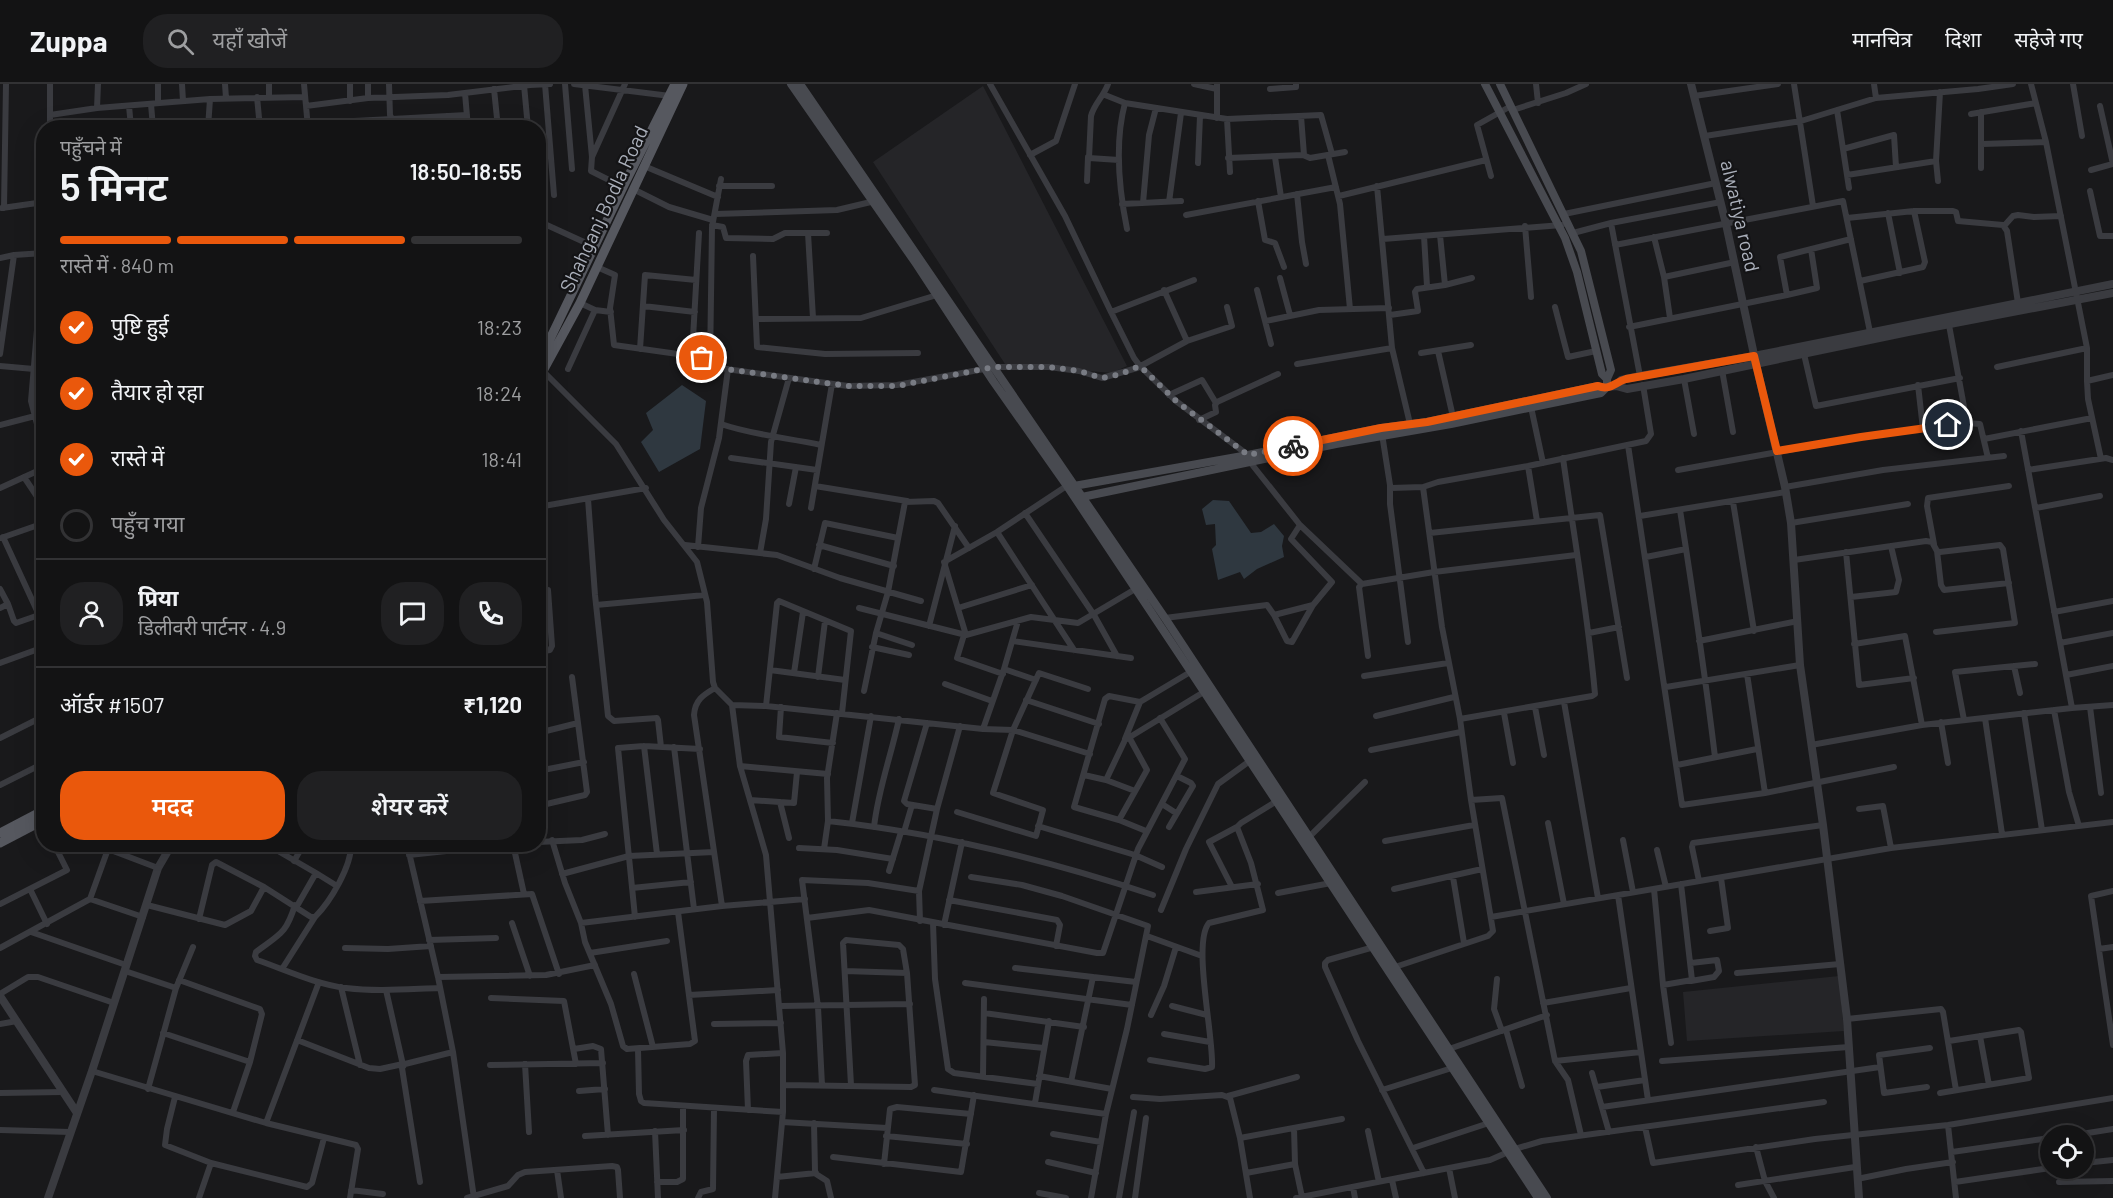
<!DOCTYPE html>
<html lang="hi">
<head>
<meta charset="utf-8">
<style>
	:root { --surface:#131314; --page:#202022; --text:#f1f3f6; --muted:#9d9ea0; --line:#323234; --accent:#ea580c }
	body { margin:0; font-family:Barlow,"Noto Sans Devanagari",sans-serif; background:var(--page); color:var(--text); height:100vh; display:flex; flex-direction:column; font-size:22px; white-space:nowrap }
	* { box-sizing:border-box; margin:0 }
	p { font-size:20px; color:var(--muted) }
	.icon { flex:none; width:33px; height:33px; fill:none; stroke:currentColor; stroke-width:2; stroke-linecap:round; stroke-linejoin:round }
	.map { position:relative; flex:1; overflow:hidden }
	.sheet { position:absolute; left:36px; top:36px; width:510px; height:732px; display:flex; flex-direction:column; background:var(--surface); border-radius:24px; box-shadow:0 6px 24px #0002,0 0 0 2px var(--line) }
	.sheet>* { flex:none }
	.controls { position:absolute; left:2040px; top:1041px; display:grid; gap:12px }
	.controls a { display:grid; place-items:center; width:54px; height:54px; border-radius:50%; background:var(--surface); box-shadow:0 6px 24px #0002,0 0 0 2px var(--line); font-size:30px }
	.pin { position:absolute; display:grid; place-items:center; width:51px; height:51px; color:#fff; margin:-26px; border:3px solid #fff; border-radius:50%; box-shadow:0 2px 6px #0007 }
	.courier { position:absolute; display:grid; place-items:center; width:60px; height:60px; margin:-30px; border:4px solid #ea580c; border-radius:50%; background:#fff; color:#222; box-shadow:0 2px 8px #0007 }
	.summary em { font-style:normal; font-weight:600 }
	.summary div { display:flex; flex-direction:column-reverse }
	.summary { display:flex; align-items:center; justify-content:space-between; height:102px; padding:0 24px }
	h1 { font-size:39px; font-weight:600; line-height:45px }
	.bar { display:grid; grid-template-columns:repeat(4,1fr); gap:9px 6px; align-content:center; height:72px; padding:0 24px }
	.bar i { height:8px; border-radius:4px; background:var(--line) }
	.bar .on { background:var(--accent) }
	.bar p { grid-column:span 4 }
	.line { display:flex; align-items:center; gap:15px; padding:0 24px; border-top:2px solid var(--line) }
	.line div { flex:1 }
	.round { display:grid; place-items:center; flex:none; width:63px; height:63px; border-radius:24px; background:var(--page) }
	ol { padding:0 24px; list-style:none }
	li { display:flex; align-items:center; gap:18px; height:66px }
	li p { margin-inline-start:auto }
	li .icon { padding:6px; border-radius:50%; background:var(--accent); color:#fff; stroke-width:4 }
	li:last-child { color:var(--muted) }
	li i { width:33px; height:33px; border:3px solid var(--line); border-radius:50% }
	.primary-button { display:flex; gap:12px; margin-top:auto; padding:12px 24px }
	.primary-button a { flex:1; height:69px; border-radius:24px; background:var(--accent); color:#fff; font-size:24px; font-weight:600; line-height:69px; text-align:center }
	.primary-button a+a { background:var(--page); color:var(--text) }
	header { display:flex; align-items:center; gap:36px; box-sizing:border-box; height:84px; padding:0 30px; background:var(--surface); border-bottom:2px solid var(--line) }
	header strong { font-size:28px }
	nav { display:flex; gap:33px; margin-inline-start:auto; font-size:21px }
	.search { width:420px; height:54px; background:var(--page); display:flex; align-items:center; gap:15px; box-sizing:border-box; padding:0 21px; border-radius:24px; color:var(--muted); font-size:22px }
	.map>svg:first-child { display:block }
</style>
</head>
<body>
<header>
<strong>Zuppa</strong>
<div class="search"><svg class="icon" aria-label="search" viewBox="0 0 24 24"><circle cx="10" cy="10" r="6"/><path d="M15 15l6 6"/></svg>यहाँ खोजें</div>
<nav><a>मानचित्र</a><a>दिशा</a><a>सहेजे गए</a></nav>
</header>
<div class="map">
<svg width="2113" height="1114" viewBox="0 0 2113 1114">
	<rect width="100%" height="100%" fill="#19191b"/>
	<path fill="#252528" d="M983,2L1127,282L1112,289L1005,280L873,78Z
		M1839,892L1844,947L1687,957L1683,908Z"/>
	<path fill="#2f3840" d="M682,301L706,317L700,365L659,388L641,358L653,346L646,329Z
		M1213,416L1229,417L1251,449L1261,448L1274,440L1284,452L1282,462L1284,473L1257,485L1244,495L1240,488L1218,496L1212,465L1216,461L1215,440L1206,441L1202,425Z"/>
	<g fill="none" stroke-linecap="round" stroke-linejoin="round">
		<path stroke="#3a3b40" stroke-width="6" d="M50,0V44
			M182,0L183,17
			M225,0L226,14
			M269,0V13
			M304,0L308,44
			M350,0V17
			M368,0V14
			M389,0L390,31L392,35L467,31
			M545,0L554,111
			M565,0L572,85
			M574,0L670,12
			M990,0L1065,132L1111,228
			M1108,0C1104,12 1094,20 1091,32L1089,74L1119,76
			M1194,0L1217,5
			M1217,0V34
			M1536,0L1538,19
			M1794,0L1813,122
			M1874,0L1876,14
			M2031,0L2046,58L2087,264V297L2113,291
			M2073,0L2082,52
			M524,1L528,44
			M585,1L592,73L591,87L623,103
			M494,5L498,44
			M1270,5L1296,3V0
			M465,9L468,44
			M1105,11L1125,19
			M1694,12L1778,0
			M257,13L260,44
			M158,19V0
			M151,20L153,44
			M129,22L131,43
			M306,22L368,14L448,11L530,1L550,0
			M2100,22L2113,80
			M97,24L98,0
			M1513,26L1566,9L1586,0
			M1837,26L1849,104
			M1971,30L2036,19
			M50,31L97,24L210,15
			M447,32L448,44
			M1301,32L1304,71
			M1227,35L1230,88
			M94,44L95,42L131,40
			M208,44L210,15L305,13
			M350,44L351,39L354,37L392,35
			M1705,52L1801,37L1876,14L1978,5L2013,0
			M1982,60L2046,58
			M1843,65L1894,51L1896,83
			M1030,71L1056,57L1075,0
			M1328,71L1340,120L1350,225
			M592,73L625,0
			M1275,73L1281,113
			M1228,74L1303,71L1310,74L1345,68
			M1198,79L1200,32
			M644,82L718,113
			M1981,84V28
			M2091,86L2113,80
			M1847,91L1936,77
			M1491,92L1477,41L1511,22
			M1087,97L1088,73
			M1938,97L1936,77L1940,8
			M719,102H772
			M1377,102L1392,264L1411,344
			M633,105L669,123L713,136
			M2090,107L2100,152H2113
			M1297,110L1302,158L1306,180
			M1339,112L1486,76
			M1258,117L1265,156L1275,159L1284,183
			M1169,118L1181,29
			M1143,119L1149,51L1156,24
			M1122,120L1181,117
			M2,124L44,118
			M4,124L6,0
			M1888,129L1900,189
			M715,130L837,126L875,117
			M1564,130L1716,99
			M1186,131L1336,103
			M1847,134L1914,127H1953L1956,128L1958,137L2003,141L2007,147L2018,219
			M538,137L595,163
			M1611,139L1640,292
			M712,141L723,143L726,154L773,155L785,149H827
			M1525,142L1531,213
			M2004,142L2013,132L2018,131L2034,133L2061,132
			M1127,145C1119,105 1114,60 1125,19L1227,35L1321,31L1332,70
			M808,149L813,234
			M1573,149L1611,139L1721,118
			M1440,151L1445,201
			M1424,152L1427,202
			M1654,153L1664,193L1670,234
			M1383,155L1562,141
			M1615,161L1843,117L1870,248
			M753,172L757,263L825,270L918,269
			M0,174L14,171L44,169
			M597,183L615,191L610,224L614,261L692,272L699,149
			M1664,193L1735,178
			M1280,194L1290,231
			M1860,197L1923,183L1925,178L1914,127
			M44,205L37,246L31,317L37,340L44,352
			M1164,206L1187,257L1232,242L1227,223
			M1257,206L1271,260
			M1787,211L1817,204L1811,165
			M580,219L595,226L611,228
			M643,222L695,228
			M1555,223L1568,273L1596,267
			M1390,231L1418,227L1415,208L1417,205L1445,201L1472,194
			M756,235L861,234L937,211
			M1266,237L1319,226L1389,224
			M1629,243L1787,211L1780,173L1851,155
			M640,265L645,191L696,196
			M1438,267L1453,333
			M1421,269L1471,261
			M0,270L14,171
			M1804,270L1816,322L1960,294
			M692,272C703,273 708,281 719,284L848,302L897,301L995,283H1049L1079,287L1102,294L1137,284L1187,257
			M1297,280L1392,264
			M710,281L712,143L721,95
			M0,282L34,285
			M1997,283L2087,264
			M568,285L595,226
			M1722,286L1733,348
			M544,288L616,360L664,436L697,478L707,518L713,598L715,604L732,621L740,682L766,771L783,969V1028L775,1114
			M1684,295L1694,350
			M2087,297L2088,315L2101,375
			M1918,301L1923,345
			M1169,311L1202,296L1216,319
			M1531,323L1543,379
			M1199,336L1216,328L1215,321L1217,318L1278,290
			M1967,339L1980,340L1988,374
			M721,340C752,351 789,354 821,361
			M0,341L35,332
			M2021,347L2072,624
			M1382,350L1390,401V420L1408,558
			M1984,355L2092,334
			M1628,361L1682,721L1765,709L1894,683
			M731,374L817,386
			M1528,382L1537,437
			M1678,386L1861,353L1967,339L1949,241
			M2028,386L2106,374L2113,376
			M24,393L44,423
			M815,402L907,417
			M1423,403L1438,398L1528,382L1646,357L1651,350L1643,301
			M1785,403L1883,386L2004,372
			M0,404L44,384
			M1391,404L1423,403L1442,543L1460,635L1471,716L1493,847L1488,852L1395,883
			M588,415L595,511L608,632L614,637L657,634L658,636L661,663
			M1733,418L1754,547
			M789,420L796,383
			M538,423L646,404
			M811,424L832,300
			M2036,424L2100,412
			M1680,426C1693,509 1705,590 1715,673
			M1025,429L1094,531L1117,572
			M1640,432L1786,408
			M1791,439L1908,420
			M1300,441L1362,500
			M997,448L1074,566
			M1430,449L1600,431L1627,594
			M3,453L39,531L44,529
			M1,454L44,439
			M1934,460L1927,422L1928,414L2009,402
			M685,461L777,471L840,494L921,517
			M819,461L894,482
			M698,463L701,424L719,354L728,285
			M1937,467L1941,501L1944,506L2009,499
			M1846,468L1859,601L1914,594
			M760,469L766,435L771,358L789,294
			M1646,473L1686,465
			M1794,476L1926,457L1932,458L1937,467L1940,468L2000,461L2003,465L2015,539L1936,548
			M814,485L825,439L898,454
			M1362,500L1434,488L1576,471
			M1362,500L1359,503L1368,572
			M0,505L8,520L0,524
			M1851,513L1896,508L1899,496L1891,462
			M8,520L14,537L16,539L39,531
			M596,521L705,511
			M859,524L966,551L1031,533L1078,539L1137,504
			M958,524L1032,501
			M2054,528L2113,517
			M1274,531L1287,557L1292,558L1313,521
			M1165,534L1267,521L1274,531L1313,521L1332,498L1291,455L1300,441L1250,378L1248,371L1176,317L1140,282L1134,274L1111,228L1194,196
			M929,542L955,442
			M876,549L912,561
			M1589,549L1619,543
			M964,551L957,574L1003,590
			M966,551L944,478L997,448L1068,401
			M1013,557L1131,574
			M1699,557L1798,537
			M2060,559L2113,549
			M1854,560L1905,552L1922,641
			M872,563L909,571
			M538,568L550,566L552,562L548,506
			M0,579L44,563
			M2014,582L2020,609
			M1004,585L1036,596
			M770,586L845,596
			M794,589L803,528
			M1747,590L1765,709
			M2066,591L2113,582
			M1364,592L1448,579
			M818,593L825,537
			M945,600L992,617
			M1666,603L1800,581
			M715,604C703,611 695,616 694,631L722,822
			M864,607L876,549L888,508L905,418L934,417L938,419L969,464
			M1026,616L1099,640
			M1140,618L1109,612L1105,615L1074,723L1119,736L1146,747
			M1564,618L1598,814
			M732,621L766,622L983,645L1013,646L1090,670
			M766,622L777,519L779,517L851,547L842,629
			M781,623L779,653L833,659
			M1535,623L1544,671
			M2090,623L2101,709
			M2054,626L2069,708L2079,742
			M1504,629L1513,679
			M2024,629L2042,746
			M1376,632L1454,613
			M1985,634L2002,750
			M1460,635L1592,612L1595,610C1588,531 1574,453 1563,374
			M1964,636L1955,588L2035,580
			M1941,638L1948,679
			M927,639L904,717L907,720L937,725
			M983,645L1004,585L1018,537
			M538,649L578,639
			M0,654L44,632
			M1125,655L1140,618L1192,587
			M1811,661L1922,641L2072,624L2113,621
			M644,662L657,770
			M674,663L694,825
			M1371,666L1461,648
			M1677,681L1757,665
			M740,682L828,690
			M538,687L584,678
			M1084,691L1106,696L1135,707
			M1106,696L1125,656L1207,606
			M0,701L44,679
			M750,716L794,719L797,688
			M1471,716L1502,714L1555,977L1568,996L1581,1051
			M780,718L789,754
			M1162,720L1176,729
			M538,722L585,711L587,708L572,593
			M1859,725L1883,722L1891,764
			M957,728L1036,752L1043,726L993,709L1013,646L1039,589L1088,605
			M1119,736L1147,686L1129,653
			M828,737C939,749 1047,776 1153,811
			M852,739L871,632
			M1548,739L1564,820
			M1038,742L1135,771L1162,783
			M874,743C878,706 891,672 899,635
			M1169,743L1193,702L1191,699L1177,692
			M904,748L912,721
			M1309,753L1365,698
			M552,756L565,799L581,839L585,858L611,920L623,962L627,965L690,960L695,957L678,828
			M1623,756L1633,808
			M1385,757L1474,741
			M538,758L582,756L605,750
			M266,760L316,789
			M407,760L438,893L453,968L474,1114
			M513,760L524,810
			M799,764L837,766L893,775
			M108,765L158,784
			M824,765L828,737L827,694L837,629
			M1657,766L1666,803
			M409,771L511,760
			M294,777L304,760
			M889,787L901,748
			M562,790L629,772L714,768
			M971,793L1022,801L1062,812L1148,842L1127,945L1106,1030L1091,1114
			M1453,793L1464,859
			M1699,797L1692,763L1693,759L1823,741
			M1232,803L1209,758L1237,743
			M632,804L691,798
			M30,805L47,840
			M1394,805L1482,785
			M1654,805L1663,901L1671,959
			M2113,807L2091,812L2113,961
			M1196,808L1258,800
			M1278,809L1331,799
			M1618,811L1648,1016
			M90,815L108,765L105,760
			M949,816L1057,836L1060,841L1056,862
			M420,817L532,810L559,890
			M0,820L67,786L54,760
			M147,821L225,841L251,827L264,803
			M295,821C286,850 280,850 256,868L255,872L257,876C286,886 315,900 346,904C377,908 409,905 440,904
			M297,822L316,789L337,802
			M1161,826L1186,765L1218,700L1251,676
			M635,833L618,664L644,662L700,665
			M1491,833L1891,764L2113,738
			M807,834L869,826L1097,869H1103L1138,765L1185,675L1160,634
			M199,835L212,781L216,778L264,803L311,833H315C330,818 352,782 351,760
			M920,837L919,807L937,725L960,642
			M512,839L530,892
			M581,839L722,822L805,815
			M933,839L935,895L948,985L954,989L1038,1000
			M944,841L962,758
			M1710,847L1728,844L1721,794
			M31,848L126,881
			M1147,852L1202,872
			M429,856L496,854
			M1374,863L1328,876L1325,879V883L1358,957L1424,1089
			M0,864L90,815L143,833
			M345,864L388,865L431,862
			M2099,865L2113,863
			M590,869L667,857
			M1015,884L1136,898
			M282,885L315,833
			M125,887L176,904
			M845,887L907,889
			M1737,889L1840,880
			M634,890L653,963
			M438,893L546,891L595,881
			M1497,895L1494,925L1502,947
			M1691,897L1714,893L1719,887L1717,876L1691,879
			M965,899L1132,921
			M1663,901L1692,896L1681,800
			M341,903L360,981
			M386,906L403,981
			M0,910L28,893H38L114,919
			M689,911L778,906
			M491,914L564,917L576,980
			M1543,919L1631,904
			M780,922L910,920
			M1172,922L1207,931
			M984,929L1084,943
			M1151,931L1164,902L1176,863
			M1847,935L1941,925L1943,928L1956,1006
			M0,940L17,937
			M714,940L781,939
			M1506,946L1522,1002
			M163,949L250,978L262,930L260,925L179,896
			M1164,950L1210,958
			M1980,952L1989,1001
			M297,956L369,984L380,985L403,980
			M984,958L1044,964
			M574,965L593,962L601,965L608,1051
			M638,965L639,1010L641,1017L644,1019L783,1028
			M1449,965L1547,931
			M1150,976L1205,985L1212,983C1214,954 1192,858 1209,839L1263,826L1251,779L1237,743L1241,739L1280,715
			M1555,977L1641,968
			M1662,977L1849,963
			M525,980L529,1048
			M490,981L603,979
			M92,987L266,1039L356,1061L358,1065L350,1114
			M1592,989L1609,1048
			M983,992L984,915
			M1039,992L1112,1005
			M1071,998L1093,893
			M784,1001L911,1003L915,1001L907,889L903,865L899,861L846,856L843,859L851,1001
			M822,1001L818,923L802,796L868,799L919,807
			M1597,1003L1645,996
			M1927,1003L1884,1009L1879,971L1930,964
			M148,1005L176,904L193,863
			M934,1006L1106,1030
			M1382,1006L1452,984
			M579,1007L605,1005
			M0,1009L63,1008
			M1940,1009L2029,994L2021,948L2019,946L1949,957
			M1228,1012L1297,993
			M175,1013L167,1045L165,1061L211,1079L307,1103L312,1099L324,1054
			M1133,1013L1160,1015L1222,1011L1230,1014L1240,1054L1250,1114
			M1035,1019L1049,937
			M1602,1023L1880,983
			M748,1026L746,977L748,971L783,969
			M233,1028L250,978
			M782,1038L887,1044
			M266,1039L319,898
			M814,1039L815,1087L816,1090L827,1097L831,1114
			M1948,1041L1956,1114
			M1645,1043L1653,1079L1815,1055L1948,1041L2113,1014
			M1294,1044L1295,1080L1302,1113
			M0,1046L70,1048
			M655,1047L658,1114
			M1368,1047L1379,1098
			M1053,1050L1101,1058
			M585,1052L684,1046
			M886,1052L967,1060
			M2069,1052L2113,1045
			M1240,1054L1342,1035
			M1756,1063L1765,1097L1774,1114
			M1413,1064L1492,1038
			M1952,1068L2050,1054
			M833,1073L961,1088L974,1011
			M1048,1078L1096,1089
			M2084,1079L2113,1076
			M884,1080L890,1025L897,1023L971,1030
			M1449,1084L1455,1114
			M557,1086L561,1114
			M1246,1089L1295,1080
			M777,1093L816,1089
			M1857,1095L1906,1085L1953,1078
			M1392,1096L1396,1114
			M420,1098L402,984L405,980L453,968
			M657,1098H677L683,1095V1022
			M1955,1098L2050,1084
			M2059,1098L2113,1097
			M1738,1101L1855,1083
			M1353,1103L1355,1114
			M351,1106L383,1110
			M1039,1109L1066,1114
			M199,1114L211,1079
			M467,1114L508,1102L518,1091L525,1088L612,1082L617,1083L618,1086L620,1114
			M698,1114L701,1108L713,1105L714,1024
			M1119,1114L1134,1028
			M1135,1114L1146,1034
			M1296,1114L1490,1076L1515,1065L1542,1057L1824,1018"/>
		<path stroke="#3a3b40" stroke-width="8" d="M1691,0L1726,140L1756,280L1785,403L1791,439L1800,581L1823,741L1847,935L1859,1114
			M1616,302L1621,296L1640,292L1754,272L2113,200
			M1607,303L1616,302L1627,305L1684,295L1908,248L2113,209
			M0,912L77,1029
			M48,1114L92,987L158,784L172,760"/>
		<path stroke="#484a50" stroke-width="8" d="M791,0L917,181L993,297L1067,402L1191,588L1538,1114
			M800,0L1165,534L1547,1114
			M1485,0L1565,154L1577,188L1602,290L1607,295
			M1074,402L1248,371L1381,344L1427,338L1598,302L1604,305
			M1082,413L1336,360L1451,340L1601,309L1607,303V295L1611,286L1581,167L1500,0"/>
		<path stroke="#56585f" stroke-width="9" d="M538,280L625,99L675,0
			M538,296L580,219L683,0
			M0,749L44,726
			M0,759L44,736"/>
	</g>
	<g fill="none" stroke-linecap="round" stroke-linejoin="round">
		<path stroke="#787b83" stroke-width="6" stroke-dasharray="0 10.8" d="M702,274L710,281L719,284L848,302H897L994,283H1049L1079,287L1102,294L1121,290L1140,282L1176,317L1248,371L1293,362"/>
		<path stroke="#ea580c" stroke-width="8" d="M1293,362L1381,344L1427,338L1598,302C1610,307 1615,298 1626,295L1754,272L1777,367L1861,353L1948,341"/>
	</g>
	<g text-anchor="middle" stroke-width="4.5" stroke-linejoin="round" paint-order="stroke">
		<g font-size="20" fill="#abb0bb" stroke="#141416">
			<text transform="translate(604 125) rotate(-65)" y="7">Shahganj Bodla Road</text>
			<text transform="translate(1740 132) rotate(77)" y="7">alwatiya road</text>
		</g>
	</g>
</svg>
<div class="controls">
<a><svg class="icon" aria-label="locate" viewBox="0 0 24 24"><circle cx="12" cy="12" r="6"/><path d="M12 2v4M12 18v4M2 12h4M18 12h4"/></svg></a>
</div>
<div class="pin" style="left:702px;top:274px;background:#ea580c"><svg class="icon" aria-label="bag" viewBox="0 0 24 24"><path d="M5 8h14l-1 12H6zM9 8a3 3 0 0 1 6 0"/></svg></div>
<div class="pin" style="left:1948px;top:341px;background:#1f2937"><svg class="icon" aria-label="home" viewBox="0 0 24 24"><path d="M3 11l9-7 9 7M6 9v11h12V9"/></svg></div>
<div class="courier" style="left:1293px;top:362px"><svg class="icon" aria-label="bike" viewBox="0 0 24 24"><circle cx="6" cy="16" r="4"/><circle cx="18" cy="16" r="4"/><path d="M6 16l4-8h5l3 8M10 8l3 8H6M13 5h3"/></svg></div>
<section class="sheet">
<div class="summary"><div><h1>5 मिनट</h1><p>पहुँचने में</p></div><em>18:50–18:55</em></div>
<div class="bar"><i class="on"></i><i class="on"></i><i class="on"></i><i></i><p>रास्ते में · 840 m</p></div>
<ol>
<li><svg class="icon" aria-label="check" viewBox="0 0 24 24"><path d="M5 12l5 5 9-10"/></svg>पुष्टि हुई<p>18:23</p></li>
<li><svg class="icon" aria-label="check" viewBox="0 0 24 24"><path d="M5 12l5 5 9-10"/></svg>तैयार हो रहा<p>18:24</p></li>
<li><svg class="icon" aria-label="check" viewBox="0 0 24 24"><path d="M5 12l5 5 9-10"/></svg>रास्ते में<p>18:41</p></li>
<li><i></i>पहुँच गया</li>
</ol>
<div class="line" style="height:108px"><a class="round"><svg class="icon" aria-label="person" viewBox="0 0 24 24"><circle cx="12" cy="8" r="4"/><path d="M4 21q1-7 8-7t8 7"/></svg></a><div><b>प्रिया</b><p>डिलीवरी पार्टनर · 4.9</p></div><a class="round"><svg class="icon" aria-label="chat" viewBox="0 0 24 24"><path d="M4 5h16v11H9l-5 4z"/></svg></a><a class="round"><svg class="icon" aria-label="phone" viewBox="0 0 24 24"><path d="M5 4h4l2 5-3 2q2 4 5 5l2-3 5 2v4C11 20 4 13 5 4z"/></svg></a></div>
<div class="line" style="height:78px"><div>ऑर्डर #1507</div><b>₹1,120</b></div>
<div class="primary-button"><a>मदद</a><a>शेयर करें</a></div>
</section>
</div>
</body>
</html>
